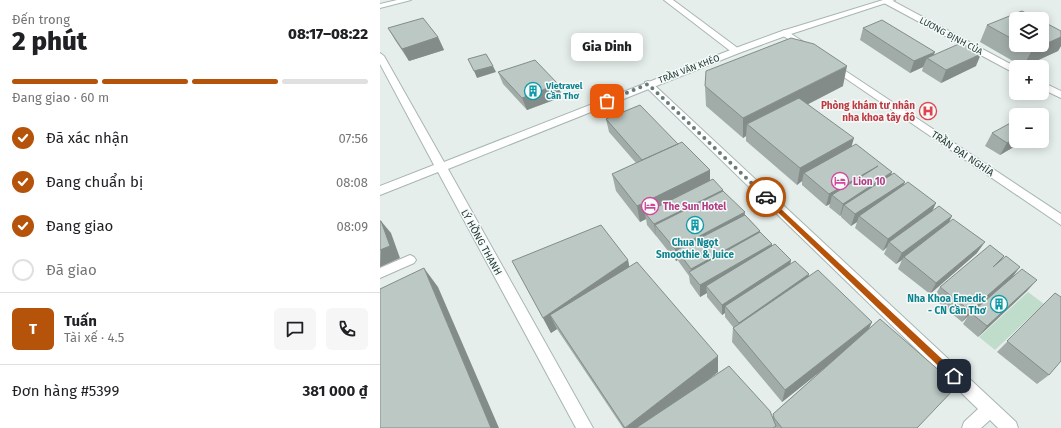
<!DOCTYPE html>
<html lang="vi">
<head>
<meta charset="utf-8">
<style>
	:root { --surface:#fff; --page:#f6f6f6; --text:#202124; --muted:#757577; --line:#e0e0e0; --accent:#b45309 }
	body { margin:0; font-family:"Fira Sans",sans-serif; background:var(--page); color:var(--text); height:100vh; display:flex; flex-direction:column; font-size:15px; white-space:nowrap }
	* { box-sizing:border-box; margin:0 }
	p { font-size:13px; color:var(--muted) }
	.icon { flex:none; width:22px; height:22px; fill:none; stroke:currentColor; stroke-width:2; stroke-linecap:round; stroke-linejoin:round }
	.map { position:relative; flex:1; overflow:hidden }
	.panel { display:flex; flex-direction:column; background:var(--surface); width:380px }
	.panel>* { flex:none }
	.tools { position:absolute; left:629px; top:12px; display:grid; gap:8px }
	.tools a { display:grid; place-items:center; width:40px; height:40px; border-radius:6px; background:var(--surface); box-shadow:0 2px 10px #0003; font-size:20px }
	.pin { position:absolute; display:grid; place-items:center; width:34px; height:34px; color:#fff; margin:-17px; border-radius:8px; box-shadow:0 2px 6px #0006 }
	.courier { position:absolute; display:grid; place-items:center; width:40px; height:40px; margin:-20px; border:3px solid #b45309; border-radius:50%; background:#fff; color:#222; box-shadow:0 1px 5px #0007 }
	.bubble { position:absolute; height:28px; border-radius:6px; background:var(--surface); box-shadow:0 2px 10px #0003; font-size:13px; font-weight:800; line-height:28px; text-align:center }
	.headline em { font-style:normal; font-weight:800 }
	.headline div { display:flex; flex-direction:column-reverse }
	.headline { display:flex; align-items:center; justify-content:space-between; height:68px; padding:0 12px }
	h1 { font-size:26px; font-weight:800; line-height:30px }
	.bar { display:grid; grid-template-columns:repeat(4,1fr); gap:6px 4px; align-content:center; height:48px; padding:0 12px }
	.bar i { height:5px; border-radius:3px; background:var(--line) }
	.bar .selected { background:var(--accent) }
	.bar p { grid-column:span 4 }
	.line { display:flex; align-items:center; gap:10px; padding:0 12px; border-top:1px solid var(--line) }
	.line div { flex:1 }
	.round { display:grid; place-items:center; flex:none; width:42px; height:42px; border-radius:6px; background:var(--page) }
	ol { padding:0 12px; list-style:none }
	li { display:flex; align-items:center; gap:12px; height:44px }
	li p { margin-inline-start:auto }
	li .icon { padding:4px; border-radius:50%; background:var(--accent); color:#fff; stroke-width:4 }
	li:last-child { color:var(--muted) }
	li i { width:22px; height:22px; border:2px solid var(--line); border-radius:50% }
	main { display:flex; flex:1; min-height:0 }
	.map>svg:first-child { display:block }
</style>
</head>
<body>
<main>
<section class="panel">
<div class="headline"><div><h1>2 phút</h1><p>Đến trong</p></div><em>08:17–08:22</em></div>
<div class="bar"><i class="selected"></i><i class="selected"></i><i class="selected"></i><i></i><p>Đang giao · 60 m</p></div>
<ol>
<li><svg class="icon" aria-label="check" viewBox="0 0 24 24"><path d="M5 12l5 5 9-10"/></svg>Đã xác nhận<p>07:56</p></li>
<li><svg class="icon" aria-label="check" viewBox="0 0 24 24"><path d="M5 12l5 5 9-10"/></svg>Đang chuẩn bị<p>08:08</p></li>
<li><svg class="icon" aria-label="check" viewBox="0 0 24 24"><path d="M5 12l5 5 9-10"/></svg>Đang giao<p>08:09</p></li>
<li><i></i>Đã giao</li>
</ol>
<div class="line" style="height:72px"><b class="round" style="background:var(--accent);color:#fff">T</b><div><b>Tuấn</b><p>Tài xế · 4.5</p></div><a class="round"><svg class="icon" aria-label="chat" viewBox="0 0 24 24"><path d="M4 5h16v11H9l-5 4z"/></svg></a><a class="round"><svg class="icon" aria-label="phone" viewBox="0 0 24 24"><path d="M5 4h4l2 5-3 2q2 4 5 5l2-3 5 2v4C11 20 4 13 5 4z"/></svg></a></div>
<div class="line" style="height:52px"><div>Đơn hàng #5399</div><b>381 000 ₫</b></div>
</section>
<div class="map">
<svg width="681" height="428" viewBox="0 0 681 428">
	<rect width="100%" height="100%" fill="#e5eeeb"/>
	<path fill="#c0ddcb" d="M648,292L664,304L615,350L599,337Z"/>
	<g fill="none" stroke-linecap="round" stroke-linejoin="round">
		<g stroke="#a8b6b3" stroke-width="2">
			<path id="service" d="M284,0H293L359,49V53H353Z
				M30,255L34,257L36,260L34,263L0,278V268Z"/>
		</g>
		<g stroke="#a8b6b3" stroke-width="2">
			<path id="minor" d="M17,0H31L0,8V4Z
				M504,0H511L636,67V74L504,3Z
				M405,30L430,46V50H424L402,35V31Z
				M452,62L681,214V225L449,67L447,65Z
				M268,81L271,82L636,422L638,428H618L610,420L601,428H582L584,422L598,409L265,86V82Z
				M662,82L681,91V98L662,89Z"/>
		</g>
		<g stroke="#a8b6b3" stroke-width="2">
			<path id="tertiary" d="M503,0H515L408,35L359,53L68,169L213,428H196L58,172L0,195V186L54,165L0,64V53L4,56L64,162L353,49L402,31Z"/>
		</g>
		<use href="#service" fill="#fff" fill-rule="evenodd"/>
		<use href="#minor" fill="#fff" fill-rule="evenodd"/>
		<use href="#tertiary" fill="#fff" fill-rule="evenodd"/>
	</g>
	<path fill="#a1aca9" d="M636,19V45H662L681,31V46L678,51L643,67L600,42L607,25Z
		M8,28L58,37L64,50L29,61L15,40Z
		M483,28L554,55L596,66L561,83L542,71L543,67L530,73L480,40Z
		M118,72L178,84L182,97L147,110L123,84Z
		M325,86H463L428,104L471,147L511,175L524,185L556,203L552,212L572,216L569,221L597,253L550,294L518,269L522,260L516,264L504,254L507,247L503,251L475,228L477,222L471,226L461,217V215L460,216L449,207L450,204L446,206L422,185V181L417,185L366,141V136L363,138L326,106Z
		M226,119L330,170V181L343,191L380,231V232L392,244V246L411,260L410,264L429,276L492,322L489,329L537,428H243L177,329L171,333L163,318L248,260L249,267L338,372L324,383L393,417V414L447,366L402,402L352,342L353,327L345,317V313L342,315L327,297V293L320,297L310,283L309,276L299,262L298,260L296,261L277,237L276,236L267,225L266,219L260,222L236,191L232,174L256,163L229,132Z
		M612,133L636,141H644L620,155L605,146Z
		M624,256L622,259L633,276L647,291L598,337L583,324L588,316L582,322L553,298L560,287Z
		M675,293L669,375L657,384L617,352Z"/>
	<path fill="#838c89" d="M58,37L64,50L29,61L22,49Z
		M681,37V46L678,51L643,67L652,50Z
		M555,52L551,61L547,58L543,67L530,73L534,61Z
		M601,54L596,66L561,83L566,70Z
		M113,66L116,72L97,78L94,71Z
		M467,66L463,86L376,131L367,124L366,136L363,138V118Z
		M178,84L182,97L147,110L142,98Z
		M474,138L469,155L424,173L422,181L417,185L420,168Z
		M636,138V141H644L620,155L627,143Z
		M498,166L452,195L450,204L446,206L449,194Z
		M330,170V187L265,213L266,219L260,222L257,206Z
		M512,172L508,185L464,205L461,215L460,216L463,204Z
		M525,182L520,194L479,216L477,222L471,226L475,214Z
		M343,190V202L275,225L276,236L274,224Z
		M556,203L550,215L509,242L507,247L503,251L508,239Z
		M365,212L364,224L297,250L298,260L296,261L295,249Z
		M572,216L566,228L524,257L522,260L516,264L522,253Z
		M1,221L11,233L20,258L0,267Z
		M380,231L379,243L312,276L311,269Z
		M605,242L597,253L550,294L556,283Z
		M392,244L391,256L326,286L327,293L320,297V285Z
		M248,260L251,276L170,315L177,329L171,333L163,318Z
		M411,260L409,272L345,306V313L342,315V305Z
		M640,267L631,279L591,313L582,322L590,311Z
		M44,268L58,287L119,428H111Z
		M429,274L427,286L358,333L359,323Z
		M657,280L647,291L598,337L607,326Z
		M492,322L485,336L402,402L405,390Z
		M338,356V372L267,428H245Z"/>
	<path fill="#bbc8c4" stroke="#838c89" d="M642,11L657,19H636V41L607,25Z
		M43,18L58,37L22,49L8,28Z
		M502,20L555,52L534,61L483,28Z
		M662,21L681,31V37L652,50L643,45H662Z
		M411,38L434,44L467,66L363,118L325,86L326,71Z
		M581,43L601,54L566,70L547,58Z
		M106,54L113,66L94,71L88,59Z
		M155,60L178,84L142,98L118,72Z
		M419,98L474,138L420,168L367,124Z
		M260,105L298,144L262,160L226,119Z
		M636,120V138L627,143L612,133Z
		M302,142L330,170L257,206L232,174Z
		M476,144L512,172L463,204L452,195L498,166L449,194L424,173Z
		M514,173L525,182L475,214L464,205Z
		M333,179L343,190L274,224L265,213Z
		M528,182L556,203L508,239L479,216Z
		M343,191L365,212L295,249L275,225Z
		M559,206L572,216L522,253L509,242Z
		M365,215L380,231L311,269L297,250Z
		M573,219L605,242L556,283L524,257Z
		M0,221H1L10,246L0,250Z
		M221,225L248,260L163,318L132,261Z
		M380,232L392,244L320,285L309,272Z
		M395,244L411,260L342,305L326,286Z
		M610,245L624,256L613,267L626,256L640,267L590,311L560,287Z
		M415,261L429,274L359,323L345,306Z
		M257,262L338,356L245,428L170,315Z
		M44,268L111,428H0V289Z
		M642,269L657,280L607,326L591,313Z
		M438,270L492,322L405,390L353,328Z
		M675,293L681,297V361L669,375L627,341Z
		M500,319L577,386L537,428H402L394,418L393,414Z
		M349,366L390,411L396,426L393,428H256Z"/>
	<path fill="#b45309" d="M386,195L577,373V379H572L384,199L383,197Z"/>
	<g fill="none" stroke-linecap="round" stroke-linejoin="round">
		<path stroke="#687c79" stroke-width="4" stroke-dasharray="0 7.2" d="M227,101L268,84L386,197"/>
	</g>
	<defs>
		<g id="building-ring" transform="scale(0.9)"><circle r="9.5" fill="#f6faf8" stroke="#0f9aa8" stroke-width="1.5"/><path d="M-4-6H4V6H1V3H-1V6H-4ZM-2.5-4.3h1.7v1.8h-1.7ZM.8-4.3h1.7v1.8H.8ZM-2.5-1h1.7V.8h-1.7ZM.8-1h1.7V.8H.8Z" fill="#0f9aa8"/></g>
		<g id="hospital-ring" transform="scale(0.9)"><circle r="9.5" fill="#f6faf8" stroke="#e0444e" stroke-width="1.5"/><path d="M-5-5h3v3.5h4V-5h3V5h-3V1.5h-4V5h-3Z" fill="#e0444e"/></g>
		<g id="hotel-ring" transform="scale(0.9)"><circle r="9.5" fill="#f6faf8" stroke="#d1479c" stroke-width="1.5"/><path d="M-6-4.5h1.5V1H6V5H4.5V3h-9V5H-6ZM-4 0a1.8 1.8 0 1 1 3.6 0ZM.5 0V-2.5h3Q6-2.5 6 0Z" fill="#d1479c"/></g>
	</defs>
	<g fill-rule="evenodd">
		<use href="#building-ring" x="153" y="91"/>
		<use href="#hospital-ring" x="548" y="111"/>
		<use href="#hotel-ring" x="460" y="181"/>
		<use href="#hotel-ring" x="270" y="206"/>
		<use href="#building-ring" x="315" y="225"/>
		<use href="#building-ring" x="619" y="304"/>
	</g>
	<g text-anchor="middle" stroke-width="3" stroke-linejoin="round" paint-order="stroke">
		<g font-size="9" fill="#253f3b" stroke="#f6faf8">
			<text transform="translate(571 36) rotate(28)" y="3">LƯƠNG ĐỊNH CỦA</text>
			<text transform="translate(309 69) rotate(-21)" y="3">TRẦN VĂN KHÉO</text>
		</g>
		<g font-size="9" font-weight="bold" fill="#0d838f" stroke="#f6faf8" text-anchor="start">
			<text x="166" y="89">Vietravel<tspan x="166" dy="10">Cần Thơ</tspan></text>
		</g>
		<g font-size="10" font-weight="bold" fill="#be3a42" stroke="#f6faf8" text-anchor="end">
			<text x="535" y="109">Phòng khám tư nhân<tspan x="535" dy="12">nha khoa tây đô</tspan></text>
		</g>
		<g font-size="10" fill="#253f3b" stroke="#f6faf8">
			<text transform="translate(583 153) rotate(34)" y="4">TRẦN ĐẠI NGHĨA</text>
			<text transform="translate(102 242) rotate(61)" y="4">LÝ HỒNG THANH</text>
		</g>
		<g font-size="10" font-weight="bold" fill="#b23c85" stroke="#f6faf8" text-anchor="start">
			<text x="473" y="185">Lion 10</text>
			<text x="283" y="210">The Sun Hotel</text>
		</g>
		<g font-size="10" font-weight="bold" fill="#0d838f" stroke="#f6faf8">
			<text x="315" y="246">Chua Ngọt<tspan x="315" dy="12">Smoothie &amp; Juice</tspan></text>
			<text x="606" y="302" text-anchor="end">Nha Khoa Emedic<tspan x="606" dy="12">- CN Cần Thơ</tspan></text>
		</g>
	</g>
</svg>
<div class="tools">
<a><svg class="icon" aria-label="layers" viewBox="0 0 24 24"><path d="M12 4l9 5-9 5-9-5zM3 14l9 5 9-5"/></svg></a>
<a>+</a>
<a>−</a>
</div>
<div class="pin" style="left:227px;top:101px;background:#ea580c"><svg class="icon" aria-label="bag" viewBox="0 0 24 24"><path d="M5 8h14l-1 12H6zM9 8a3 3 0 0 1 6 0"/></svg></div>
<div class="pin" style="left:574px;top:376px;background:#1f2937"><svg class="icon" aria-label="home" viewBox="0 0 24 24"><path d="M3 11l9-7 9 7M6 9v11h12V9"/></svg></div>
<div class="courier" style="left:386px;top:197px"><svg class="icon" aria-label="car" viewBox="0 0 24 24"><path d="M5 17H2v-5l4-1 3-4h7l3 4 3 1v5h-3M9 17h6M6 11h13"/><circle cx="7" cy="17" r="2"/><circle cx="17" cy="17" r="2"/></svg></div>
<div class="bubble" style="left:191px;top:33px;width:72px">Gia Dinh</div>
</div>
</main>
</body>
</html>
